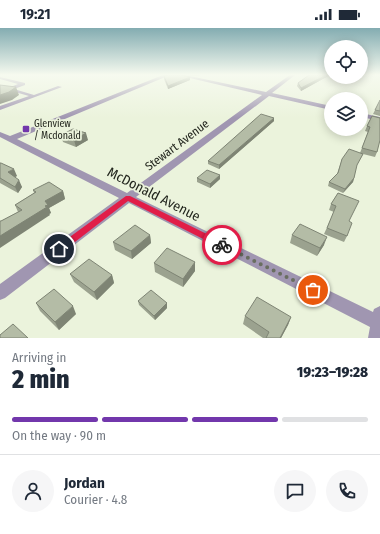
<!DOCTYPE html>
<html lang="en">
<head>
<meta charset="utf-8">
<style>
	:root { --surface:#fff; --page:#f6f6f7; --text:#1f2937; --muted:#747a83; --line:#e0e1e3; --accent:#7237ac }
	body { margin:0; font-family:"Fira Sans Condensed",sans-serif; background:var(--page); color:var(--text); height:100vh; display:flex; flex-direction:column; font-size:15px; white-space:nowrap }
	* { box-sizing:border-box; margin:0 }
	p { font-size:13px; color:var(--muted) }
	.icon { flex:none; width:22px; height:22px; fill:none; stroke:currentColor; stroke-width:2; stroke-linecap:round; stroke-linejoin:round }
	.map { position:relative; height:310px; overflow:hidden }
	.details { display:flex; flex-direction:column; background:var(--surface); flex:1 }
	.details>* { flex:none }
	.controls { position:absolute; left:324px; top:12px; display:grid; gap:8px }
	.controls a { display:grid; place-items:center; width:44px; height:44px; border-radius:50%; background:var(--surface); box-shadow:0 2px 10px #0003; font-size:20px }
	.pin { position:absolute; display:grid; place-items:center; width:34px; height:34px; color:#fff; margin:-17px; border:2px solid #fff; border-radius:50%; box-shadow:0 1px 4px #0007 }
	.courier { position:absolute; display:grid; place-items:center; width:40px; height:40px; margin:-20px; border:3px solid #e11d48; border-radius:50%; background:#fff; color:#222; box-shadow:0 1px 5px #0007 }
	.head em { font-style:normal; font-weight:800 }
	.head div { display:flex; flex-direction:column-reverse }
	.head { display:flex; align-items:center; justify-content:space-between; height:68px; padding:0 12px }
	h1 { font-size:26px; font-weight:800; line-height:30px }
	.bar { display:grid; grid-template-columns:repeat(4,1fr); gap:6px 4px; align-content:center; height:48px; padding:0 12px }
	.bar i { height:5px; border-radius:3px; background:var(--line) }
	.bar .current { background:var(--accent) }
	.bar p { grid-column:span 4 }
	.line { display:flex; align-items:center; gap:10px; padding:0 12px; border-top:1px solid var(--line) }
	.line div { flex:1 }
	.round { display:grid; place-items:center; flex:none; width:42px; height:42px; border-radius:21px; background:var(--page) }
	.status { display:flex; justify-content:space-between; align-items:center; height:28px; padding:0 20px; background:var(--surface); direction:ltr }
	.status svg { height:11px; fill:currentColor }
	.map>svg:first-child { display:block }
</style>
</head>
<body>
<div class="status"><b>19:21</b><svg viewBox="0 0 49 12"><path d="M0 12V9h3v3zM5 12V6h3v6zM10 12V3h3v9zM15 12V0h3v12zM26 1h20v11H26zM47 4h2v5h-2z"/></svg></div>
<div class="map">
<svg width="380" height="310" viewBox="0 0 380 310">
	<rect width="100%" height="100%" fill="#ebf3dc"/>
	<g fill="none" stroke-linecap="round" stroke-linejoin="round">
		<path fill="#a096b1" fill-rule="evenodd" d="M0,49L25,55V57L14,61L34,67L58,58L62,59L0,82V78L29,68L8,62V60L18,56L0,51Z"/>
		<path fill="#a096b1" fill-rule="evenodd" d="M163,47H170L17,111L127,165L262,67L177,47H185L266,64L290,47H295L272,65L331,78V82L269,68L136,169L373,284L374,281L380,278V310H368L370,299L129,175L5,270L0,272V256L119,170L0,109V104L10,108Z
			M361,85L380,89V93L361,89Z"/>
	</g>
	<path fill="#9ba28f" d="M185,47H200L197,48Z
		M309,47H330L301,63L297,58L298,55Z
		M164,48L190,52L168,61L164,51Z
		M380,72V88L373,86Z
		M274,90V93L219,141L208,136V133Z
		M380,90L377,124L375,129L363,126L356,138L354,150L353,154L343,165L328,158L329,154L337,146L342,131L360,125L368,104L365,103L367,98Z
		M61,107L88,112L76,119L63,114Z
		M0,135L17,148L15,149L22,159L18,165L0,155Z
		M220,147V151L210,160L197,154V150Z
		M33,162L63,163L65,171L49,180L51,185L49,186L50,187L1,193L18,184L15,177L34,165Z
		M338,165L349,194L347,208L344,214L324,206L334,184L329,182L331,176Z
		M150,207L151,215L132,231L115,222L113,214Z
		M292,207L324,217L317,228L290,215Z
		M154,235L195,243L183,259L155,244Z
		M70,246L112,247L114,255L97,272L74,254Z
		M138,273L167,275V280L155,292L139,277Z
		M36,275L76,286L59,302L40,283Z
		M245,288L291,289L288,297L281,310H263L243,296Z"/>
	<path fill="#7e8474" d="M326,47H330L301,63V60Z
		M190,49V52L168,61V58Z
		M16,59L19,67L12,72L0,76V67Z
		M274,90V93L219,141V137Z
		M86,105L88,112L76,119L74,112Z
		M14,141L17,148L11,151L8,144Z
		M220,147V151L210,160V156Z
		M354,150L353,154L343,165L345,161Z
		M19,152L22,159L18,165L15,159Z
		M63,163L65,171L49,180L51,185L49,186L50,187L0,220V208L45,173Z
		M150,207L151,215L132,231L131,223Z
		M327,209L324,217L317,228L320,220Z
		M195,234V243L183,259V251Z
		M112,247L114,255L97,272L94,264Z
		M167,275V280L155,292L154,288Z
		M73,278L76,286L59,302L55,294Z
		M291,289L288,297L281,310H280Z"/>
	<path fill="#b4bca6" stroke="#7e8474" d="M168,47H181L190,49L168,58L164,48Z
		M309,47H326L301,60L298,55Z
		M0,57L16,59L9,64L0,67Z
		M380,72V83L375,82Z
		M261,86L274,90L219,137L208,133Z
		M372,88L380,90V112L377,124L362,120L370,99L367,98Z
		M73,101L86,105L74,112L61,107Z
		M349,121L363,126L357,137L354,150L345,161L329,154L338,145L342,131Z
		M0,135H1L14,141L8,144L19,152L15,159L0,150Z
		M207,142L220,147L210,156L197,150Z
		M49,154L63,163L45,173L48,177L45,178L47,179L0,208V193H1L22,182L15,177L36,164L33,162Z
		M338,165L359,173L349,193L352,195L347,208L327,200L336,178L331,176Z
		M300,196L327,209L320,220L292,207Z
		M135,197L150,207L131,223L113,214Z
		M167,220L195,234L183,251L154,235Z
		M89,231L112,247L94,264L70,246Z
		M54,261L73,278L55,294L36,275Z
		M151,262L167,275L154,288L138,273Z
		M257,269L291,289L280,310H266L269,304L245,288Z
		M13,296L28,310H0V307Z"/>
	<linearGradient id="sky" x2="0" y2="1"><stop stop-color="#83acb1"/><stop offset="0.52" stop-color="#f6faef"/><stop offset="1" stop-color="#f6faef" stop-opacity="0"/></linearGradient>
	<rect width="380" height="90" fill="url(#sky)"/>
	<path fill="#e11d48" d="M126,168H130L225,215L227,217L225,219H219L128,173L62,224H56V219Z"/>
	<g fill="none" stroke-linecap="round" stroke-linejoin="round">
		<path stroke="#696e60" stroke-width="4" stroke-dasharray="0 7.2" d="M222,217L313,262"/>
	</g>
	<rect fill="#7237ac" stroke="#ebf3dc" stroke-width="1.5" x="22" y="97" width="8" height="8" rx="2"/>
	<g text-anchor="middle" stroke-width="3.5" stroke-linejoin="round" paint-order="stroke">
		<g font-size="10" fill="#23261e" stroke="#ebf3dc" text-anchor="start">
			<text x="34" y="99">Glenview<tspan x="34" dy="12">/ Mcdonald</tspan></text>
		</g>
		<g font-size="12" fill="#23261e" stroke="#ebf3dc">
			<text transform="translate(177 117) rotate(-37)" y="4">Stewart Avenue</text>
		</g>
		<g font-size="14" fill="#23261e" stroke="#ebf3dc">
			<text transform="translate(154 166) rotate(27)" y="5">McDonald Avenue</text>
		</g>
	</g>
</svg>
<div class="controls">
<a><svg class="icon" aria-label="locate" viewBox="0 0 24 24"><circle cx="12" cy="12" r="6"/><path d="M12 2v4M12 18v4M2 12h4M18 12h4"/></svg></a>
<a><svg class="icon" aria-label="layers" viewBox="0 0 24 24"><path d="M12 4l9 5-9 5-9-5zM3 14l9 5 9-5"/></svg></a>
</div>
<div class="pin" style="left:313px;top:262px;background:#ea580c"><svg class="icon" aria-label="bag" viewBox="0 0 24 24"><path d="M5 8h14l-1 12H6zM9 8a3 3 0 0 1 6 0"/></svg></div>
<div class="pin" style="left:59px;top:221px;background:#1f2937"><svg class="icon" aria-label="home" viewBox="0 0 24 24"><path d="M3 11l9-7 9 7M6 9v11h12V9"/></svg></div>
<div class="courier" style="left:222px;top:217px"><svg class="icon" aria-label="bike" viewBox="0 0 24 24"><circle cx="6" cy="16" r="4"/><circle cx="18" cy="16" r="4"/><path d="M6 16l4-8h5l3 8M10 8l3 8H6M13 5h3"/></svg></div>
</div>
<section class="details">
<div class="head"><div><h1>2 min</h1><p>Arriving in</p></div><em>19:23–19:28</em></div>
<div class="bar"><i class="current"></i><i class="current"></i><i class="current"></i><i></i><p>On the way · 90 m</p></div>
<div class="line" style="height:72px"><a class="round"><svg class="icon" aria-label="person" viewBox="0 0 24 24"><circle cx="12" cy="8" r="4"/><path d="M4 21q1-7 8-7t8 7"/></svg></a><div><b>Jordan</b><p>Courier · 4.8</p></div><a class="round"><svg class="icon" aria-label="chat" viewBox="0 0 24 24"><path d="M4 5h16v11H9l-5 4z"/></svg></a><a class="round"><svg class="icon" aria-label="phone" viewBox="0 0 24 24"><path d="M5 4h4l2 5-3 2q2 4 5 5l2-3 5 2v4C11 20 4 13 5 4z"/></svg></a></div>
</section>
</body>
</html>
